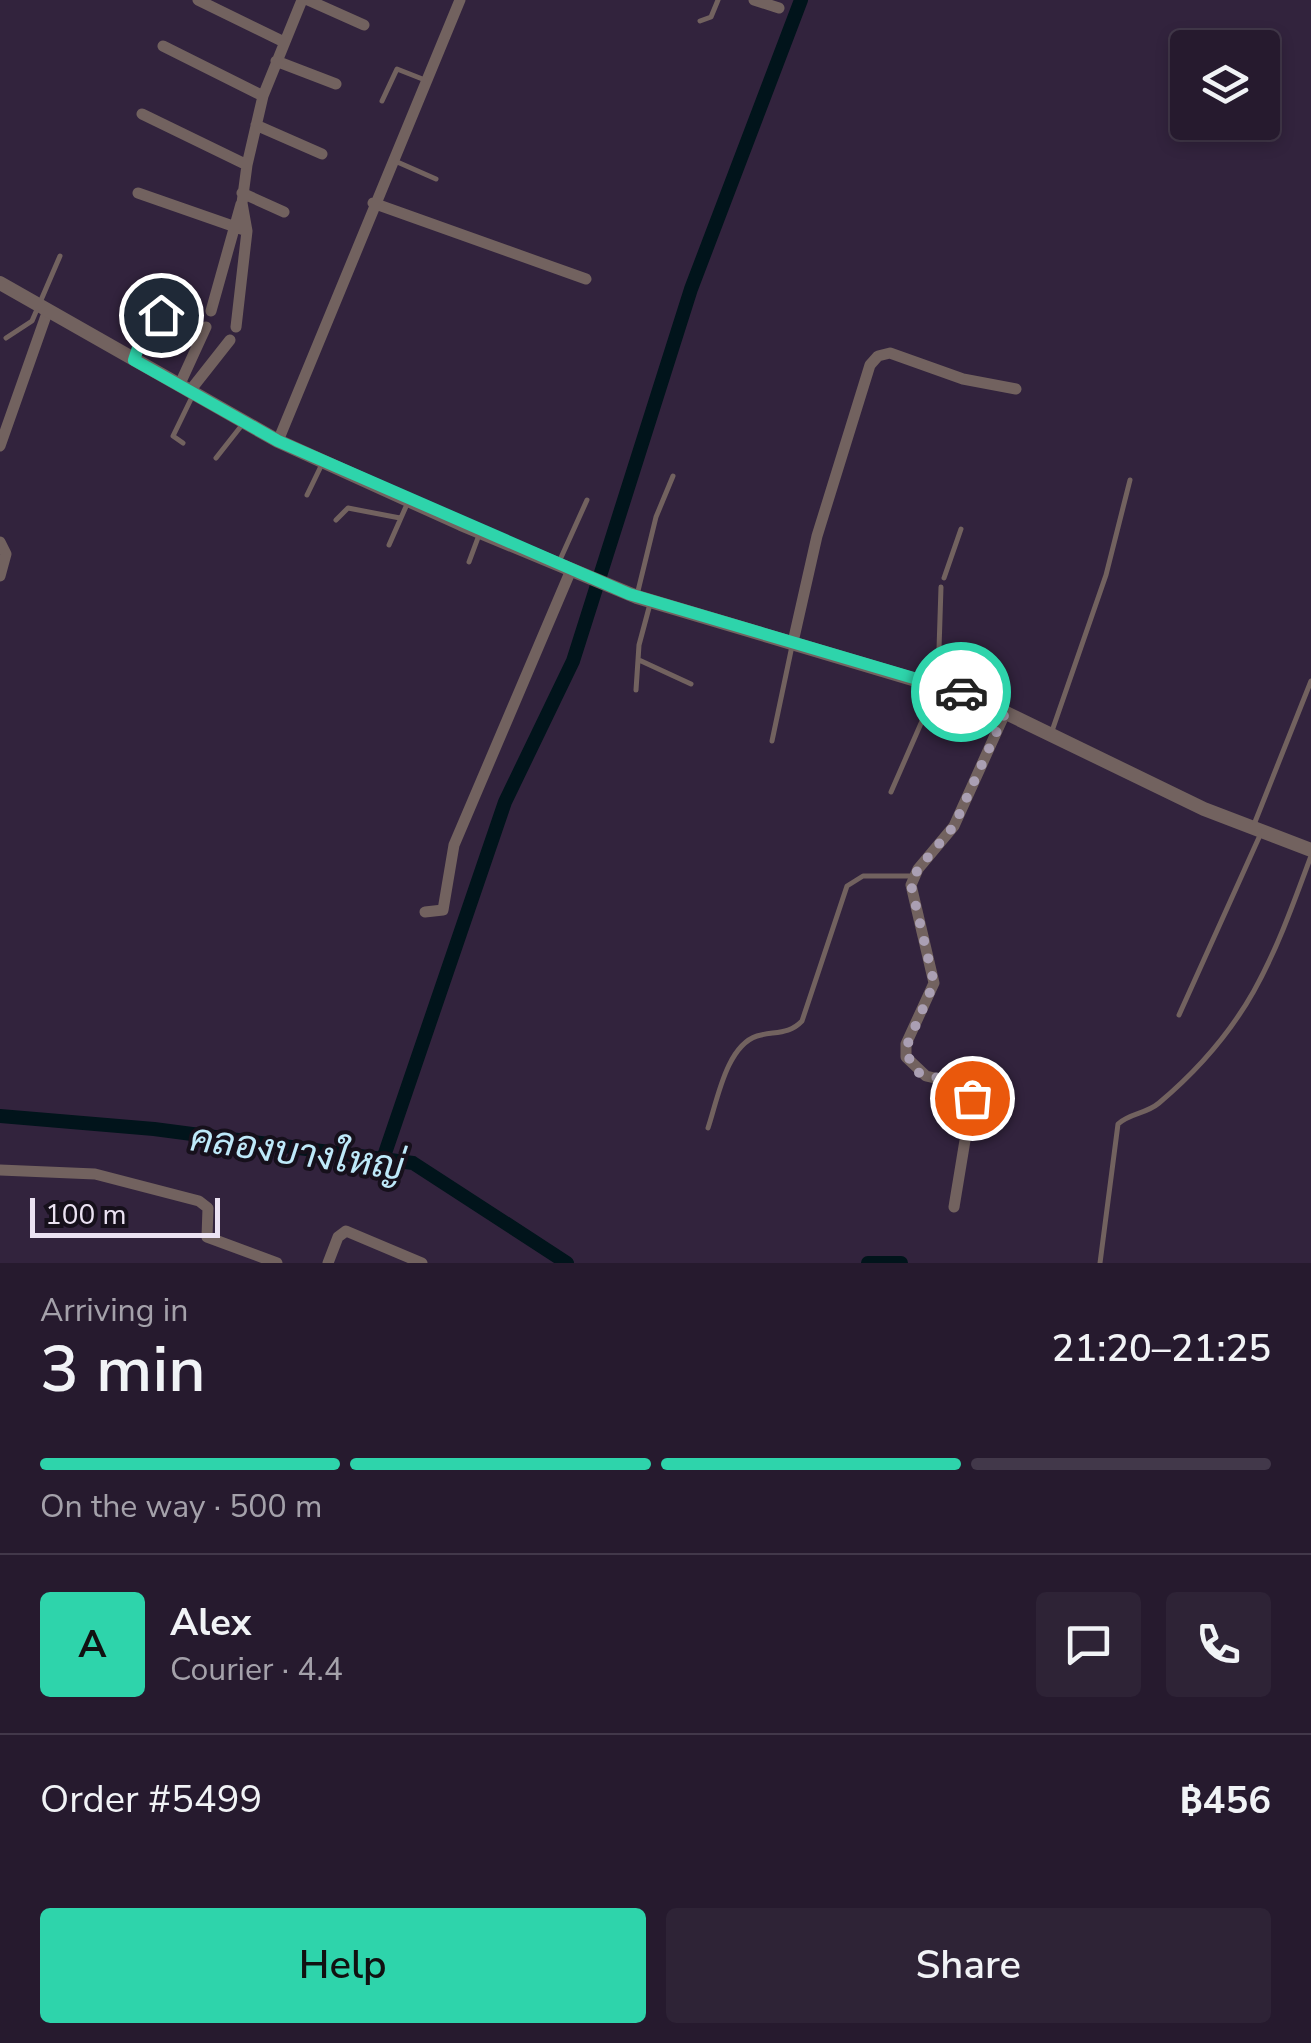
<!DOCTYPE html>
<html lang="en">
<head>
<meta charset="utf-8">
<style>
	:root { --surface:#261a2e; --page:#2e2336; --text:#f1f3f6; --muted:#a4a1aa; --line:#42384a; --accent:#2ed4ab }
	body { margin:0; font-family:"Nunito Sans",Sarabun,sans-serif; background:var(--page); color:var(--text); height:100vh; display:flex; flex-direction:column; font-size:38px; white-space:nowrap }
	* { box-sizing:border-box; margin:0 }
	p { font-size:32px; color:var(--muted) }
	.icon { flex:none; width:55px; height:55px; fill:none; stroke:currentColor; stroke-width:2; stroke-linecap:round; stroke-linejoin:round }
	.map { position:relative; height:1263px; overflow:hidden }
	.panel { display:flex; flex-direction:column; background:var(--surface); flex:1 }
	.panel>* { flex:none }
	.buttons { position:absolute; left:1170px; top:30px; display:grid; gap:20px }
	.buttons a { display:grid; place-items:center; width:110px; height:110px; border-radius:10px; background:var(--surface); box-shadow:0 5px 15px #0003,0 0 0 2px var(--line); font-size:50px }
	.scale { position:absolute; left:30px; bottom:25px; width:190px; box-sizing:border-box; padding-left:10px; border:5px solid #ebe2f2; border-top:0; font-size:28px; line-height:35px; white-space:nowrap; color:#ebe2f2; -webkit-text-stroke:8px #16101b; paint-order:stroke }
	.pin { position:absolute; display:grid; place-items:center; width:85px; height:85px; color:#fff; margin:-42px; border:5px solid #fff; border-radius:50%; box-shadow:0 2px 10px #0007 }
	.courier { position:absolute; display:grid; place-items:center; width:100px; height:100px; margin:-50px; border:8px solid #2ed4ab; border-radius:50%; background:#fff; color:#222; box-shadow:0 2px 12px #0007 }
	.headline em { font-style:normal; font-weight:600 }
	.headline div { display:flex; flex-direction:column-reverse }
	.headline { display:flex; align-items:center; justify-content:space-between; height:170px; padding:0 40px }
	h1 { font-size:65px; font-weight:600; line-height:75px }
	.bar { display:grid; grid-template-columns:repeat(4,1fr); gap:15px 10px; align-content:center; height:120px; padding:0 40px }
	.bar i { height:12px; border-radius:8px; background:var(--line) }
	.bar .active { background:var(--accent) }
	.bar p { grid-column:span 4 }
	.line { display:flex; align-items:center; gap:25px; padding:0 40px; border-top:2px solid var(--line) }
	.line div { flex:1 }
	.round { display:grid; place-items:center; flex:none; width:105px; height:105px; border-radius:10px; background:var(--page) }
	.action { display:flex; gap:20px; margin-top:auto; padding:20px 40px }
	.action a { flex:1; height:115px; border-radius:10px; background:var(--accent); color:#111; font-size:40px; font-weight:600; line-height:115px; text-align:center }
	.action a+a { background:var(--page); color:var(--text) }
	.map>svg:first-child { display:block }
</style>
</head>
<body>
<div class="map">
<svg width="1311" height="1263" viewBox="0 0 1311 1263">
	<rect width="100%" height="100%" fill="#32233d"/>
	<g fill="none" stroke-linecap="round" stroke-linejoin="round">
		<path stroke="#01141b" stroke-width="14" d="M0,1116L154,1129L413,1163L567,1263
			M383,1159L505,802L573,661L691,289L801,0
			M868,1263H901"/>
		<path stroke="#72625f" stroke-width="5" d="M700,21L711,17L718,0
			M382,101L397,69L425,80
			M395,161L436,179
			M6,338L32,321L60,256
			M135,357L148,326L161,315
			M183,443L173,436L192,397
			M216,458L242,425
			M307,495L323,462
			M336,520L348,508L400,518
			M389,545L408,502
			M469,562L479,535
			M559,562L587,500
			M944,578L961,529
			M637,595L656,517L673,476
			M639,660L691,684
			M932,682L939,649L941,587
			M636,690L639,645L650,604
			M1052,731L1106,575L1130,480
			M772,741L792,646
			M891,792L936,689
			M1253,827L1311,681
			M1179,1015L1261,833
			M708,1128C717,1102 726,1046 757,1036C773,1031 789,1035 802,1021L847,886L863,876H911
			M1100,1263L1118,1124C1130,1113 1146,1114 1159,1103C1248,1028 1272,962 1311,856"/>
		<path stroke="#72625f" stroke-width="11" d="M198,0L284,42
			M308,0L364,25
			M754,0L779,8
			M163,46L263,96
			M276,61L336,84
			M142,114L247,165
			M256,125L322,154
			M138,193L247,231
			M242,193L284,212
			M373,203L586,279
			M211,311L241,204
			M236,327L247,231L242,203L247,165L263,96L302,0
			M179,386L206,327
			M189,392L230,340
			M278,441L460,0
			M0,446L48,310
			M0,542L6,554L0,576
			M793,642L817,536L870,365L878,356L890,353L963,379L1016,389
			M425,912L443,910L454,845L571,570
			M0,1170L95,1174L199,1201L208,1208L207,1237L277,1263
			M954,1207L972,1098L965,1085L926,1076L906,1057V1044L934,983L911,885L918,869L954,826L1006,711
			M328,1263L338,1237L346,1231L422,1263"/>
		<path stroke="#72625f" stroke-width="14" d="M0,283L278,441L461,524L637,597L973,697L1204,809L1311,850"/>
	</g>
	<g fill="none" stroke-linecap="round" stroke-linejoin="round">
		<path stroke="#aa9fb3" stroke-width="10" stroke-dasharray="0 18" d="M961,692L1006,711L954,826L918,869L911,885L934,983L905,1050L916,1072L965,1085L972,1098"/>
		<path stroke="#2ed4ab" stroke-width="12" d="M161,315L142,336L134,360L278,441L629,594L961,692"/>
	</g>
	<g text-anchor="middle" stroke-width="8" stroke-linejoin="round" paint-order="stroke">
		<g font-size="38" font-style="italic" fill="#bee9f9" stroke="#16101b">
			<text transform="translate(297 1152) rotate(8)" y="13">คลองบางใหญ่</text>
		</g>
	</g>
</svg>
<div class="buttons">
<a><svg class="icon" aria-label="layers" viewBox="0 0 24 24"><path d="M12 4l9 5-9 5-9-5zM3 14l9 5 9-5"/></svg></a>
</div>
<div class="scale">100 m</div>
<div class="pin" style="left:972px;top:1098px;background:#ea580c"><svg class="icon" aria-label="bag" viewBox="0 0 24 24"><path d="M5 8h14l-1 12H6zM9 8a3 3 0 0 1 6 0"/></svg></div>
<div class="pin" style="left:161px;top:315px;background:#1f2937"><svg class="icon" aria-label="home" viewBox="0 0 24 24"><path d="M3 11l9-7 9 7M6 9v11h12V9"/></svg></div>
<div class="courier" style="left:961px;top:692px"><svg class="icon" aria-label="car" viewBox="0 0 24 24"><path d="M5 17H2v-5l4-1 3-4h7l3 4 3 1v5h-3M9 17h6M6 11h13"/><circle cx="7" cy="17" r="2"/><circle cx="17" cy="17" r="2"/></svg></div>
</div>
<section class="panel">
<div class="headline"><div><h1>3 min</h1><p>Arriving in</p></div><em>21:20–21:25</em></div>
<div class="bar"><i class="active"></i><i class="active"></i><i class="active"></i><i></i><p>On the way · 500 m</p></div>
<div class="line" style="height:180px"><b class="round" style="background:var(--accent);color:#111">A</b><div><b>Alex</b><p>Courier · 4.4</p></div><a class="round"><svg class="icon" aria-label="chat" viewBox="0 0 24 24"><path d="M4 5h16v11H9l-5 4z"/></svg></a><a class="round"><svg class="icon" aria-label="phone" viewBox="0 0 24 24"><path d="M5 4h4l2 5-3 2q2 4 5 5l2-3 5 2v4C11 20 4 13 5 4z"/></svg></a></div>
<div class="line" style="height:130px"><div>Order #5499</div><b>฿456</b></div>
<div class="action"><a>Help</a><a>Share</a></div>
</section>
</body>
</html>
